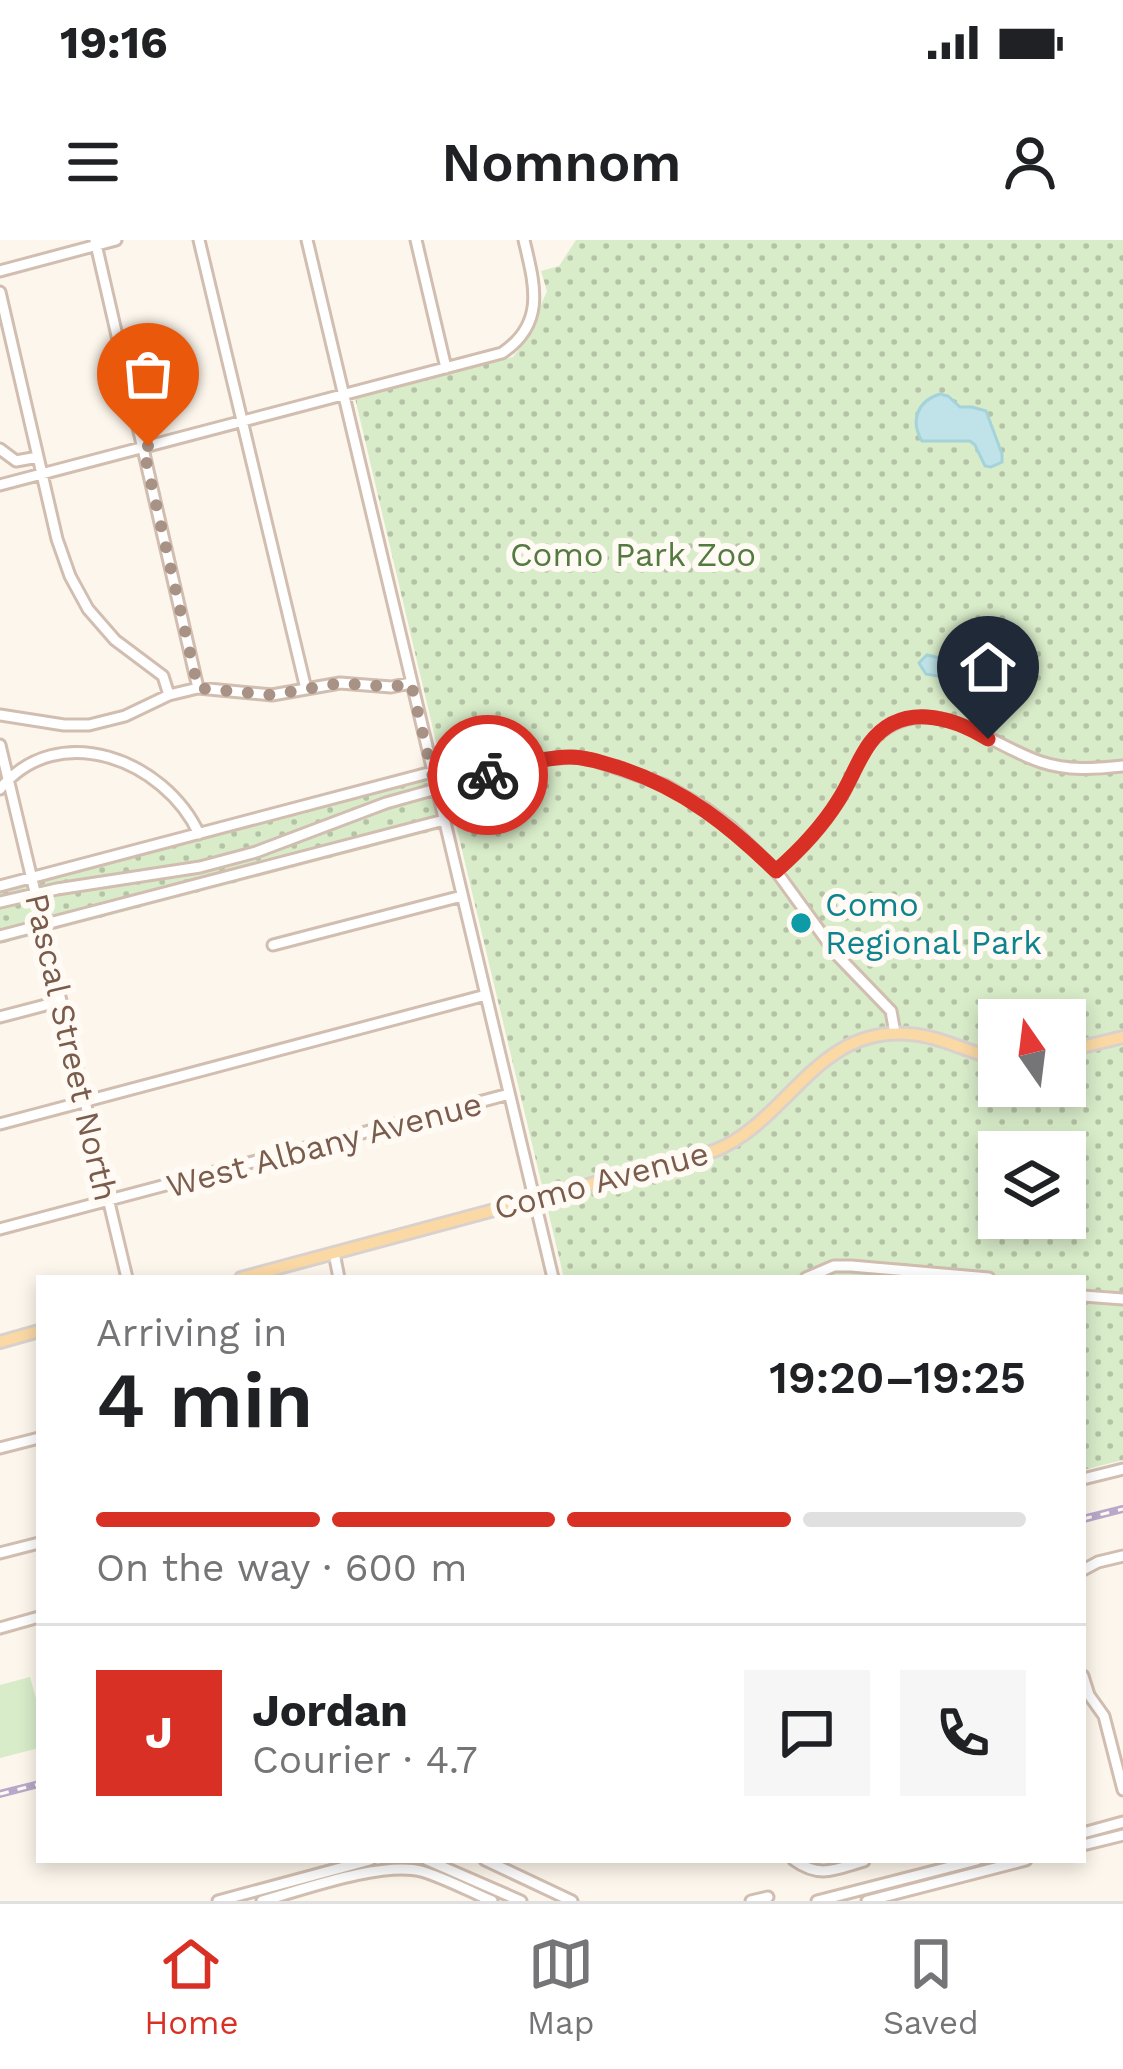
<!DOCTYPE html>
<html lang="en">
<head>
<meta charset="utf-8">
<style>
	:root { --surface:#fff; --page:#f6f6f6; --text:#202124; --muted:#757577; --line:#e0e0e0; --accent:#d93025 }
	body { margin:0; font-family:"Work Sans",sans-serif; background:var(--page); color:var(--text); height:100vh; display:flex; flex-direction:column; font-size:45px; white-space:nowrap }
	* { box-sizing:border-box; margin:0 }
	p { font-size:39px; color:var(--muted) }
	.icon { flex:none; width:66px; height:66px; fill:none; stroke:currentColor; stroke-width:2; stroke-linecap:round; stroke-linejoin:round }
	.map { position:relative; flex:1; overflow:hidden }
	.panel { position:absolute; left:36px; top:1035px; width:1050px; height:588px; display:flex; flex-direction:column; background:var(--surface); border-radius:0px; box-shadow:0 6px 18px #0003 }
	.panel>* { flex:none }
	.needle { width:78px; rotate:346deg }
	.tools { position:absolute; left:978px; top:759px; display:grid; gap:24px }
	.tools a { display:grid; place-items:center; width:108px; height:108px; border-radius:0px; background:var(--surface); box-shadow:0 6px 18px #0003; font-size:60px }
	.pin { position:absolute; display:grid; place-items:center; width:102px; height:102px; color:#fff; margin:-123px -51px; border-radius:50% 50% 50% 0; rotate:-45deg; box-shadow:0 0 12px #0007 }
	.pin .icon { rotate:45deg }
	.courier { position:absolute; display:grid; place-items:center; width:120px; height:120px; margin:-60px; border:9px solid #d93025; border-radius:50%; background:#fff; color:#222; box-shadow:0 3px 15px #0007 }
	.head em { font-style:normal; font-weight:600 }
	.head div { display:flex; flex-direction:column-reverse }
	.head { display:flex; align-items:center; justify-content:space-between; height:204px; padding:0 60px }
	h1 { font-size:78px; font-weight:600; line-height:90px }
	.bar { display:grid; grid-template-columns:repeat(4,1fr); gap:18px 12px; align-content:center; height:144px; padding:0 60px }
	.bar i { height:15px; border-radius:9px; background:var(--line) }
	.bar .on { background:var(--accent) }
	.bar p { grid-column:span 4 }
	.line { display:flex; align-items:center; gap:30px; padding:0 60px; border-top:3px solid var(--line) }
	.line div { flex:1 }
	.round { display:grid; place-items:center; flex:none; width:126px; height:126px; border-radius:0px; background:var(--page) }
	.status { display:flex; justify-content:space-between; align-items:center; height:84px; padding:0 60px; background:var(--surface); direction:ltr }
	.status svg { height:33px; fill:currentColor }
	header { display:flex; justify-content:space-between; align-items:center; height:156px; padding:0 60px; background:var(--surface); font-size:54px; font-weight:600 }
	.dock { display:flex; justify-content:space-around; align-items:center; height:168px; border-top:3px solid var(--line); background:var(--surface); font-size:33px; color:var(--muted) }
	.dock a { display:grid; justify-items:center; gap:6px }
	.dock .on { color:var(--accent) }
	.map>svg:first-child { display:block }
</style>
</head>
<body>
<div class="status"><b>19:16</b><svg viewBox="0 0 49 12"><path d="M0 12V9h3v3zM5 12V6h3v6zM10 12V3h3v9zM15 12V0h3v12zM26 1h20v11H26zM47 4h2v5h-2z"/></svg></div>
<header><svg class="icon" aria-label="menu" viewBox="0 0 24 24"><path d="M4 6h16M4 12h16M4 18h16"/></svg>Nomnom<svg class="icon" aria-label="person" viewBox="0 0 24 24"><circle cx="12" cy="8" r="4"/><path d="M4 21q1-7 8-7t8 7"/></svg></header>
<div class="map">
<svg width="1123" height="1661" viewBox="0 0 1123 1661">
	<defs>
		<pattern id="park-dots" width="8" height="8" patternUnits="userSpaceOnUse" patternTransform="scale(3)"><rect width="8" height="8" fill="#d8ecc9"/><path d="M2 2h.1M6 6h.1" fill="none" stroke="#b4c2a5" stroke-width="1.8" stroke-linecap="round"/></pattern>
	</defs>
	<rect width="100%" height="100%" fill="#fdf6ec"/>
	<path fill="#d8ecc9" d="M30,1437L39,1470V1508L0,1518V1445Z"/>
	<path fill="url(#park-dots)" fill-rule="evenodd" d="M576,0H1123V1220L1083,1230V1038H564L456,585L0,704V639L424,531L441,523L355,158L513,117L525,101L547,51L541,31L559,26ZM999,780H1065V846H999ZM999,912H1065V978H999Z"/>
	<path fill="#bfe3e8" stroke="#a5d3da" stroke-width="3" d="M940,154L948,156L960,167H972L986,171L1002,214V222L991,227L985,226L975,205L970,201H922C910,181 917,161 940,154Z
		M927,415L953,421L968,434L996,468L999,480C983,474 976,458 963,447C952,438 940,436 926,434L919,423Z"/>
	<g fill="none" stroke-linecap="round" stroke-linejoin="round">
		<g stroke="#d1beb0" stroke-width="15">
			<path id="minor" d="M95,0L198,448
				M199,0L306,449
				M307,0L553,1038
				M416,0L446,128
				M0,31L116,0
				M0,52L57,299L70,336L88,369L115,400L163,436L169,455
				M0,209L16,221L38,217
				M0,245L502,113C547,83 534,43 524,0
				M0,475L64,485H89L125,476L169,455L198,448L272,455L340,443L391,447L411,443
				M0,505L127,1038
				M0,549C58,478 165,520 199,594
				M776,631C802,609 825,584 842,555C854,535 861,508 880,493C934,450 989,505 1041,522C1068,531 1095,529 1123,526
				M0,646L432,532
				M0,662L57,649L200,627L256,612L386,563L543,519L576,517L596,521L665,545L705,568L732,588L776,631L838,716L891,771L895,793
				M0,696L444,580
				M273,705L462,656
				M0,777L61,761
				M0,884L486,755
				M0,989L509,854
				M334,1013L339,1038
				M806,1038L834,1026H851L989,1038
				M1083,1056L1123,1059
				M0,1208L39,1198
				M1083,1239L1123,1229
				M0,1313L39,1303
				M1083,1330L1098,1322L1123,1316
				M0,1388L39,1377
				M1083,1436L1089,1455L1104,1476L1123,1550
				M1083,1593L1123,1582
				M1083,1605L1123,1595
				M427,1620L521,1661
				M485,1620L572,1661
				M794,1620C820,1639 836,1629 864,1621
				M218,1661L370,1620
				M262,1661C302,1650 382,1621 421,1631C445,1638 469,1651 492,1661
				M751,1661L768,1657
				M817,1661L977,1620
				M867,1661L1026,1620"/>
		</g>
		<g stroke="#dad1cd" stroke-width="16">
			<path id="major" d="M1065,811L1123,797
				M241,1038L714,911C788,882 816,786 909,794C941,796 968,813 999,819
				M0,1102L39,1091"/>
		</g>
		<use href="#minor" stroke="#fff" stroke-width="9"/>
		<use href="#major" stroke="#fbd9a5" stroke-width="10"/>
		<g stroke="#b9a8c9" stroke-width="8">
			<path id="rail" d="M1083,1279L1123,1269
				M0,1554L39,1544"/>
		</g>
		<use href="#rail" stroke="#fffaf3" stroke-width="3" stroke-dasharray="9" stroke-linecap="butt"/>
	</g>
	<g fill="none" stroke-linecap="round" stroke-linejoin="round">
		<path stroke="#a89285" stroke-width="12" stroke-dasharray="0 21.6" d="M148,206L143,207L198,448L272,455L340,443L391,447L411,443L436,550L488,535"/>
		<path stroke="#d93025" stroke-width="15" d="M488,535C515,528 542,517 570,517C588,517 606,524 623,529C685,550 730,586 776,631C800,610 821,588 838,561C850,543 857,521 870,503C901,462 951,476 988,499"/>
	</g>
	<circle fill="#0f9aa8" stroke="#fffaf3" stroke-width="4.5" cx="801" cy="683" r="12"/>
	<g text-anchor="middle" stroke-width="12" stroke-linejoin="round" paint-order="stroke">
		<g font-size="33" fill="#537a41" stroke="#fffaf3">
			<text x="633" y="326">Como Park Zoo</text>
		</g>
		<g font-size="33" fill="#0d838f" stroke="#fffaf3" text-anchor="start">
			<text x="825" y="676">Como<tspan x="825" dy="38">Regional Park</tspan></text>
		</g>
		<g font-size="33" fill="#7a5c4d" stroke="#fffaf3">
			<text transform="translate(72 807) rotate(77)" y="12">Pascal Street North</text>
			<text transform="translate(324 904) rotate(-15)" y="12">West Albany Avenue</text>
			<text transform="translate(601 940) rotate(-15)" y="12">Como Avenue</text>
		</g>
	</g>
</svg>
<div class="tools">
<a><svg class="needle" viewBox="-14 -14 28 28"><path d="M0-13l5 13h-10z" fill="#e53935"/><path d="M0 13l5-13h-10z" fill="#757577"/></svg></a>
<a><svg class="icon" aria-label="layers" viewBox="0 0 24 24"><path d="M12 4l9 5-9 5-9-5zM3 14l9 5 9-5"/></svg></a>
</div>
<div class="pin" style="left:148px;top:206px;background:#ea580c"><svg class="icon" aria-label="bag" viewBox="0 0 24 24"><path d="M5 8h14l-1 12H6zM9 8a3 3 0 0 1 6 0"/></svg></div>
<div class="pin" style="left:988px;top:499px;background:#1f2937"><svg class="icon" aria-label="home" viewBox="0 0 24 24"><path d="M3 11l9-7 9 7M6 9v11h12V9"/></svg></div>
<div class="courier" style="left:488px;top:535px"><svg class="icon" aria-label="bike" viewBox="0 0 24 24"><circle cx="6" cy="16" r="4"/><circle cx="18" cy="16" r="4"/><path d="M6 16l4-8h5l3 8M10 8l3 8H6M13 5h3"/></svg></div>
<section class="panel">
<div class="head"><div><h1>4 min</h1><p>Arriving in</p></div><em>19:20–19:25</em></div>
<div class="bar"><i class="on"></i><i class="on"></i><i class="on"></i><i></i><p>On the way · 600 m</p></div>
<div class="line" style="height:216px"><b class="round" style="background:var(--accent);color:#fff">J</b><div><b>Jordan</b><p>Courier · 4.7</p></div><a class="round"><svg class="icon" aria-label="chat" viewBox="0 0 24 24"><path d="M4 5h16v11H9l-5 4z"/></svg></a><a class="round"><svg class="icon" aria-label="phone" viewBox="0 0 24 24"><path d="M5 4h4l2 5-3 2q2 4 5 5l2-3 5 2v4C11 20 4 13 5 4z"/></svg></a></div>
</section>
</div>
<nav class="dock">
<a class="on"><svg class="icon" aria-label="home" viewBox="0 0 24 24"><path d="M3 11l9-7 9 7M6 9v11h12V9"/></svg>Home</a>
<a><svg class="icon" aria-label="map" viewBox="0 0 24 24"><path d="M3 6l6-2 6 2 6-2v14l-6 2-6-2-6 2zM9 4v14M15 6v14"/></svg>Map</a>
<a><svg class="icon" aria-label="saved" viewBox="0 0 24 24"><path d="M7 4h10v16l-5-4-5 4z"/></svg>Saved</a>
</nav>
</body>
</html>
